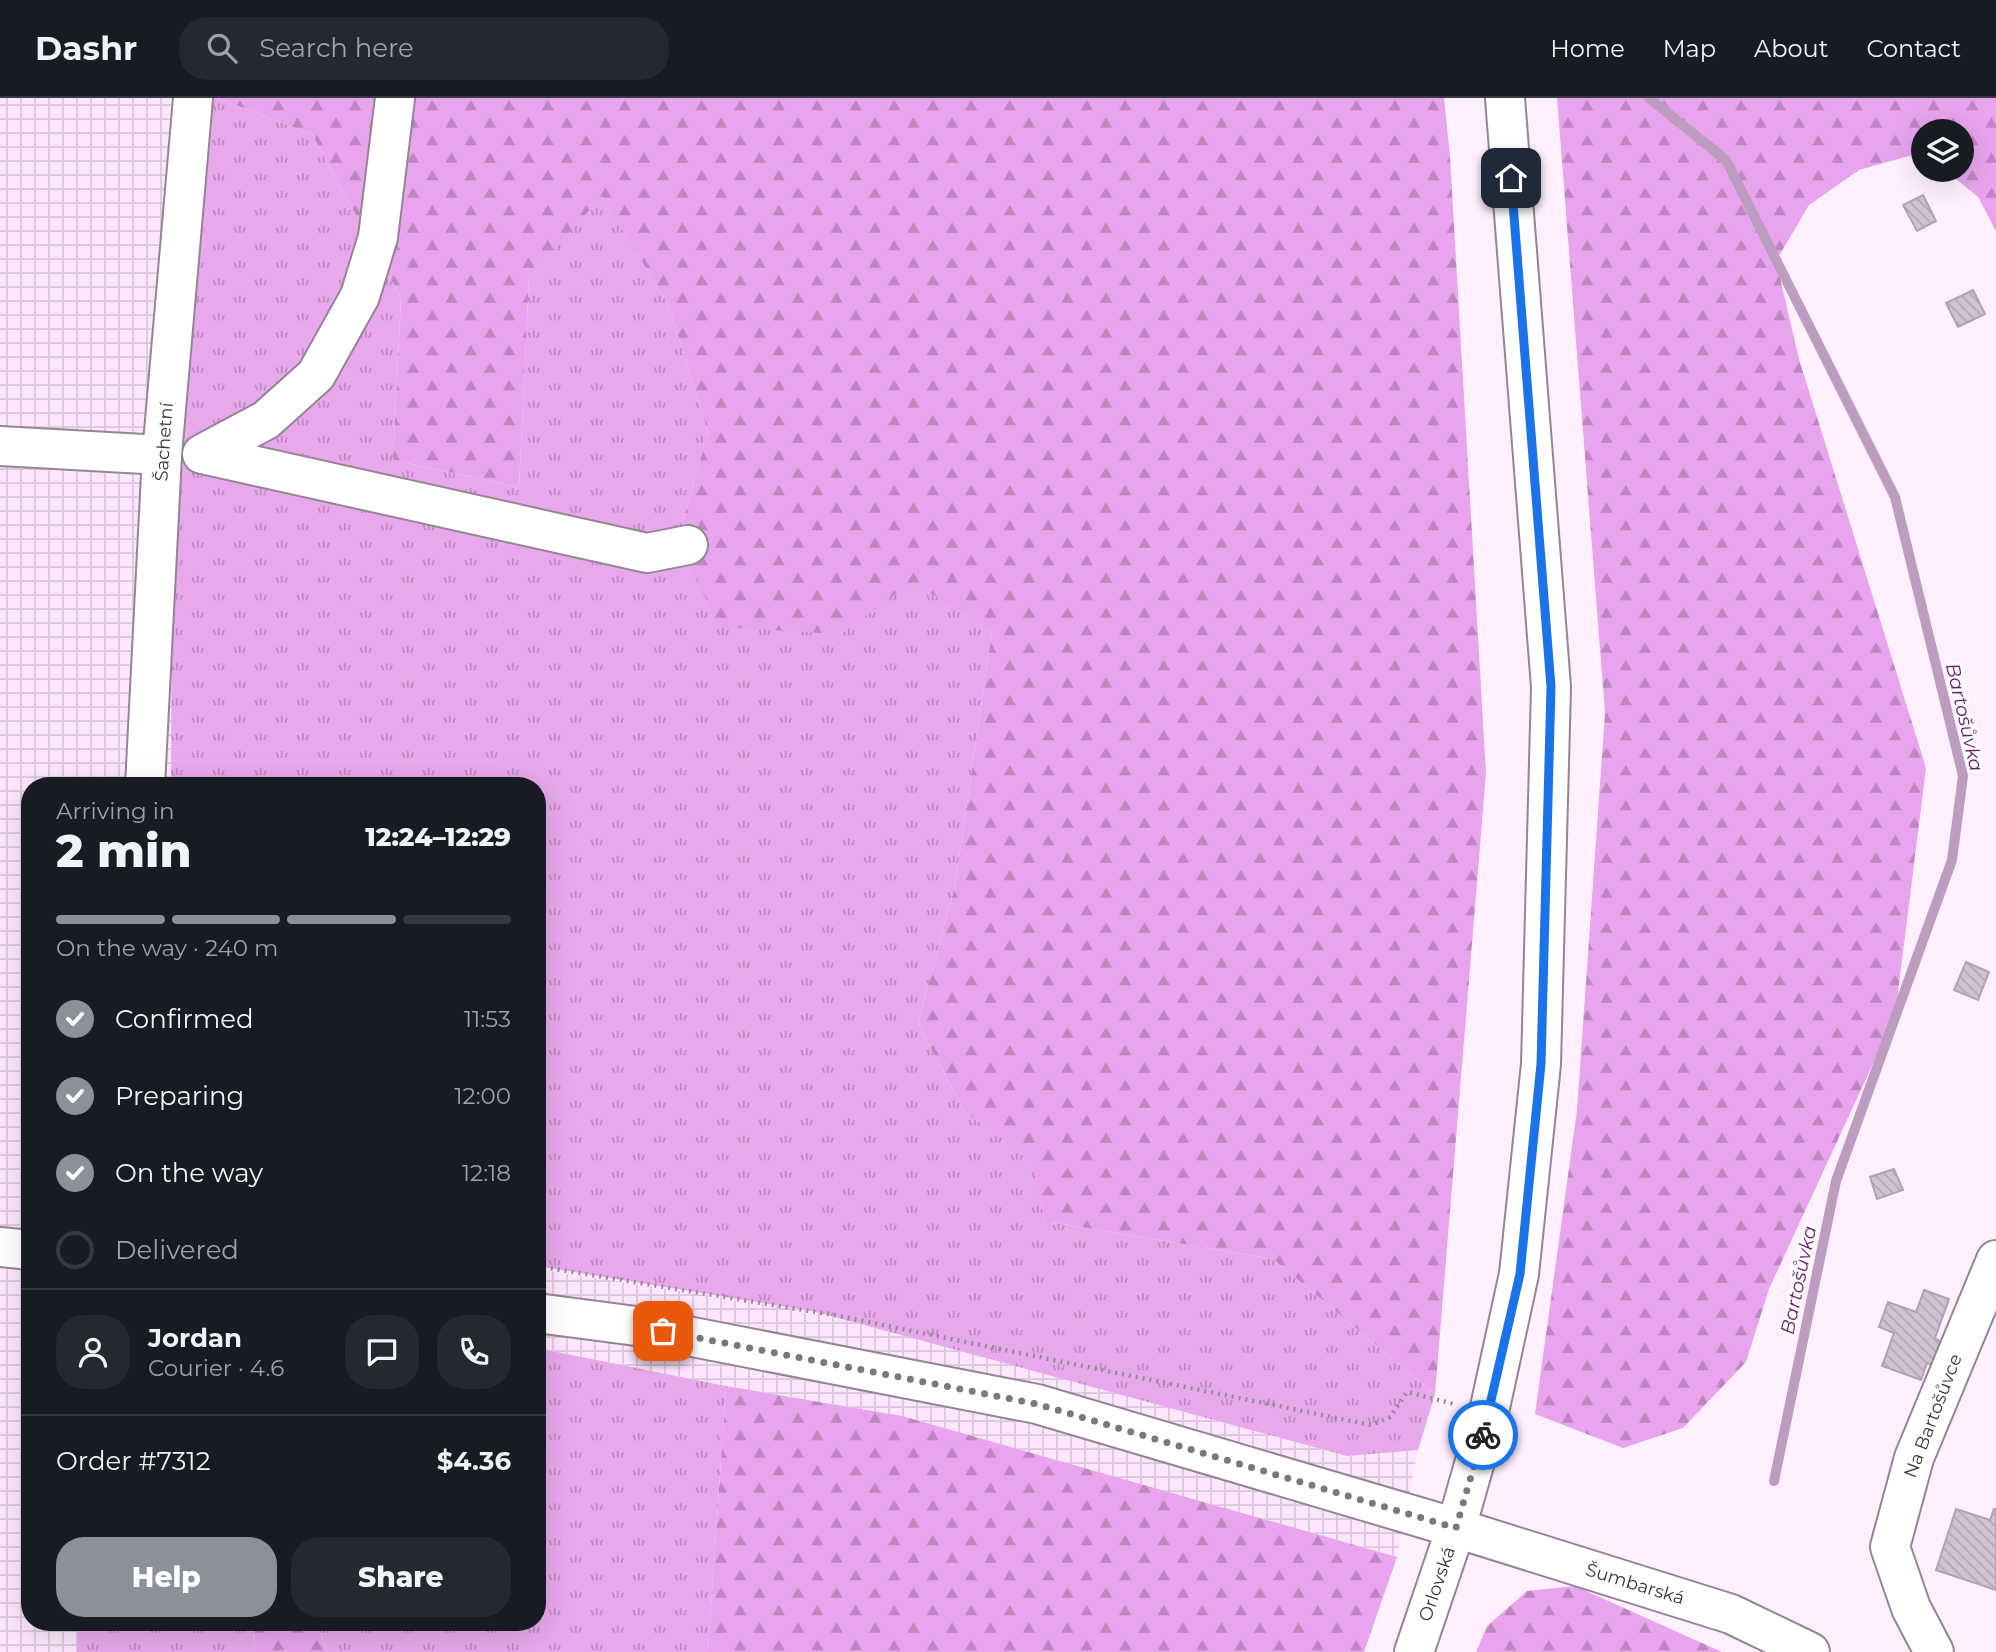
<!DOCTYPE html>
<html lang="en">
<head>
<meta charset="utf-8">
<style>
	:root { --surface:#171b24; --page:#242831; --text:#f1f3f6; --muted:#9ea1a6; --line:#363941; --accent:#8c9099 }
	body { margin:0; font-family:Montserrat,sans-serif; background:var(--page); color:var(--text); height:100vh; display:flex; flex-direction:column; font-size:26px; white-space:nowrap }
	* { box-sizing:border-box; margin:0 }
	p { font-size:23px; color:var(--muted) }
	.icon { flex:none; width:38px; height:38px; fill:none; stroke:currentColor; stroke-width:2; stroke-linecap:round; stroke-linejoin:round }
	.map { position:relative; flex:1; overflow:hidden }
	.side { position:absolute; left:21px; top:679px; width:525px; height:854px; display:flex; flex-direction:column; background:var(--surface); border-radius:28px; box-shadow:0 7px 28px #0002 }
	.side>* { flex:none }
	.tools { position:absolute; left:1911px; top:21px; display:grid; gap:14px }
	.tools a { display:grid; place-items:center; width:63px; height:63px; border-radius:50%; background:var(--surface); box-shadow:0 7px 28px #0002; font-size:35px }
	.pin { position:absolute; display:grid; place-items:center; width:60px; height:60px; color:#fff; margin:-30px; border-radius:14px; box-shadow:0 4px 10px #0006 }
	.courier { position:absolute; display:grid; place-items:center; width:70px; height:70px; margin:-35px; border:5px solid #1a73e8; border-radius:50%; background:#fff; color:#222; box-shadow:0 2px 9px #0007 }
	.overview em { font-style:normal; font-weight:800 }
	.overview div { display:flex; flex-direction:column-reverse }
	.overview { display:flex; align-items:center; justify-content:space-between; height:119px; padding:0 35px }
	h1 { font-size:46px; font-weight:800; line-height:52px }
	.bar { display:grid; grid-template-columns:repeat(4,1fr); gap:10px 7px; align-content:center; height:84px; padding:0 35px }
	.bar i { height:9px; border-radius:5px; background:var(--line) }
	.bar .on { background:var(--accent) }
	.bar p { grid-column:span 4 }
	.line { display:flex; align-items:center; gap:18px; padding:0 35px; border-top:2px solid var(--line) }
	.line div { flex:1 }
	.round { display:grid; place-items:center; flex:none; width:74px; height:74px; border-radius:28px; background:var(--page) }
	ol { padding:0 35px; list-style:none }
	li { display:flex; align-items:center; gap:21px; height:77px }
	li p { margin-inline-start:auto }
	li .icon { padding:7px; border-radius:50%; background:var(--accent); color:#fff; stroke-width:4 }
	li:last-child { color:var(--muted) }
	li i { width:38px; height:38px; border:4px solid var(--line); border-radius:50% }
	.primary-button { display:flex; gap:14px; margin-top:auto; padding:14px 35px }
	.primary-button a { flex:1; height:80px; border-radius:28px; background:var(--accent); color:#fff; font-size:28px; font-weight:800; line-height:80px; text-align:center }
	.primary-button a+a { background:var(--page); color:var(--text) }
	header { display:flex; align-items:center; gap:42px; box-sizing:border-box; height:98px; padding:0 35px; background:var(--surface); border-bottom:2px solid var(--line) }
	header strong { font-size:33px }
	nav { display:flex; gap:38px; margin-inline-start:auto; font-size:24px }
	.search { width:490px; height:63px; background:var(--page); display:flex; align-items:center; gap:18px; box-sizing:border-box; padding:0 24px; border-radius:28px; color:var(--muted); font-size:26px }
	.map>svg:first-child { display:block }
</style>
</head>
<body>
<header>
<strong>Dashr</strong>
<div class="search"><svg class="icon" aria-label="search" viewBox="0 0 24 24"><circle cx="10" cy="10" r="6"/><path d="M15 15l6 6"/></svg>Search here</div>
<nav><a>Home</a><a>Map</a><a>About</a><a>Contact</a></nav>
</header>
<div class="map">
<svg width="1996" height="1554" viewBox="0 0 1996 1554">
	<defs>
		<pattern id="industrial-grid" width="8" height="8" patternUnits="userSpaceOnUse" patternTransform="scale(1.75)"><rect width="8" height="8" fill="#fde6fe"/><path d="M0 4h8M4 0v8" fill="none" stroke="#dac6da"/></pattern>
		<pattern id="grass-tufts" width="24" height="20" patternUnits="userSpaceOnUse" patternTransform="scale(1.75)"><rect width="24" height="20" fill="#e7a8ec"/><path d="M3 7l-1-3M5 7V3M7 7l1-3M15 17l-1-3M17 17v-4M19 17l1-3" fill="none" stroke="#bc89c0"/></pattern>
		<pattern id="forest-firs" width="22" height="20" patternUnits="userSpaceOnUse" patternTransform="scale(1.75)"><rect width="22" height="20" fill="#e8a4ed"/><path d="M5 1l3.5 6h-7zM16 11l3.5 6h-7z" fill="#bd86c1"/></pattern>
		<pattern id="building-back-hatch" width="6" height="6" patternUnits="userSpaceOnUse" patternTransform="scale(1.75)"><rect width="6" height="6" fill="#d2c1d3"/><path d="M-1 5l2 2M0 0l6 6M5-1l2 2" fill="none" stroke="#b5a6b6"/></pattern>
	</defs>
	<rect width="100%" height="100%" fill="#fef0ff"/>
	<path fill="url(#industrial-grid)" d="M0,0H205L172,418L171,688H30V1524H79L78,1554H0Z
		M537,1171L816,1214L1347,1358L1418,1352L1397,1459L902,1318L726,1288L537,1250Z"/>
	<path fill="url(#grass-tufts)" d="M205,0H217L312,36L401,200L393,362L519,389L529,180L602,97L669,208L708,334L678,440L840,536L913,483L992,533L955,788L918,925L965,1015L1032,1058L1045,1123L1273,1161L1435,1296L1418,1352L1347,1358L816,1214L537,1168V688H171L172,418Z
		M537,1250L726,1288L708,1554H327L316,1524H537Z
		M78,1524H255L254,1554H77Z"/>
	<path fill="url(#forest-firs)" d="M217,0H1444L1450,59L1486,675L1435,1296L1273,1161L1045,1123L1031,1058L965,1015L918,925L955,788L992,533L913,484L840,536L719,529L678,440L708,334L669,208L602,98L529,180L519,389L393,362L401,200L312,36Z
		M1557,0H1996V133L1978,99L1945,72H1962V33H1923V54L1859,72L1809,107L1776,163L1799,261L1926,670L1895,918L1769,1191L1746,1264L1683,1330L1623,1350L1535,1316L1577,1012L1605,615Z
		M726,1288L902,1318L1397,1459L1364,1554H708Z
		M1575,1488L1722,1554H1476L1487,1528L1527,1493Z
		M255,1524H316L327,1554H254Z"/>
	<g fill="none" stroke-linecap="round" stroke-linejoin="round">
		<path stroke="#bd9dbf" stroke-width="10" d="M1649,0L1726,62L1895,399L1963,678L1952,762L1836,1083L1774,1383"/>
	</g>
	<path fill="url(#building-back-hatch)" stroke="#b1a1b2" stroke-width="2" d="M1923,97L1936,123L1917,133L1903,107Z
		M1973,192L1985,216L1958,229L1946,205Z
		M1966,864L1989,874L1978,902L1954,892Z
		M1894,1071L1903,1092L1877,1101L1870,1079Z
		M1924,1192L1949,1201L1935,1240L1947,1248L1939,1269L1927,1265L1921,1282L1882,1268L1894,1235L1879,1229L1888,1204L1916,1214Z
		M1956,1411L1990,1422L1994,1411H1996V1492L1936,1472Z"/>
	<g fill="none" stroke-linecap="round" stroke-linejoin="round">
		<g stroke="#948595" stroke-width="42">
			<path id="minor" d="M395,0L378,139L360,198L316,277L266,322L202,356L647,455L688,447
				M0,348L162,357
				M145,688L162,357L193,0
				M0,1149L30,1152
				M537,1215L636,1228L1037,1306L1456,1430L1731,1516L1810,1554
				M1414,1554L1456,1430L1489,1314L1519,1176L1541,966L1551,589L1505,0
				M1934,1554L1911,1510L1890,1449L1914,1360L1996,1162"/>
		</g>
		<path stroke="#958b96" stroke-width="4.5" stroke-dasharray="2 5" stroke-linecap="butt" d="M537,1168L834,1217L1371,1327L1390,1319L1407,1294L1454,1306"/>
		<use href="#minor" stroke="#fff" stroke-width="38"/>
	</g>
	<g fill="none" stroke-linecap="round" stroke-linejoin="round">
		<path stroke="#7f757f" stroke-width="7" stroke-dasharray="0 12.6" d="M663,1233L1037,1306L1456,1430L1483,1337"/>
		<path stroke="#1a73e8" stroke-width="9" d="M1483,1337L1520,1176L1541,966L1551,589L1511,80"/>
	</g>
	<g text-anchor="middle" stroke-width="6" stroke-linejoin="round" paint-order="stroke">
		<g font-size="18" fill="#3a333a" stroke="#fff">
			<text transform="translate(164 344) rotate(-86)" y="6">Šachetní</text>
			<text transform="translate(1933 1318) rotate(-69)" y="6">Na Bartošůvce</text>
			<text transform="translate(1437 1486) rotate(-71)" y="6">Orlovská</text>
			<text transform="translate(1635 1486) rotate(17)" y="6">Šumbarská</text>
		</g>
		<g font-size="19" font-style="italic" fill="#68176f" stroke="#fff">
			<text transform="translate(1965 619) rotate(77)" y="7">Bartošůvka</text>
			<text transform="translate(1798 1182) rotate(-78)" y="7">Bartošůvka</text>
		</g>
	</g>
</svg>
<div class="tools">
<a><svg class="icon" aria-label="layers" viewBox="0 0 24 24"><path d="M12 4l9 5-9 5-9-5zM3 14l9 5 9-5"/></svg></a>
</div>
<div class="pin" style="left:663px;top:1233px;background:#ea580c"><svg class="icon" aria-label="bag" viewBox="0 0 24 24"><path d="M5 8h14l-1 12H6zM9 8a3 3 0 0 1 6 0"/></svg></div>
<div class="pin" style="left:1511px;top:80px;background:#1f2937"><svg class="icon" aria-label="home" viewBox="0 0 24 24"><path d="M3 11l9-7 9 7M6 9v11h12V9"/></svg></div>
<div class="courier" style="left:1483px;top:1337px"><svg class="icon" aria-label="bike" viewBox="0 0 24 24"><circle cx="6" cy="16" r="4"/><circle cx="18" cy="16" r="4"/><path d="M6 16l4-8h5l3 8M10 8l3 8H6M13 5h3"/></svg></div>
<section class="side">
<div class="overview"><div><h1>2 min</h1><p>Arriving in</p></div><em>12:24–12:29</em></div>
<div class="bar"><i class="on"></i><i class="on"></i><i class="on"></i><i></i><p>On the way · 240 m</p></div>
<ol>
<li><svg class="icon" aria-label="check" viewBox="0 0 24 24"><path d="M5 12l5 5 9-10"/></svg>Confirmed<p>11:53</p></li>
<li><svg class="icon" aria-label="check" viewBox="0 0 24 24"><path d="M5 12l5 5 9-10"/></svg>Preparing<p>12:00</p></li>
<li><svg class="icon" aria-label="check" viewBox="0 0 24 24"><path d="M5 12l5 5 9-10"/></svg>On the way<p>12:18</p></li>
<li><i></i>Delivered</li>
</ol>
<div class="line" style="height:126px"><a class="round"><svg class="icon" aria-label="person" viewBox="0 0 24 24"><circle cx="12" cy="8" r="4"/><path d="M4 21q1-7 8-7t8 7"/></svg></a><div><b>Jordan</b><p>Courier · 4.6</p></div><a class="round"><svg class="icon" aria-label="chat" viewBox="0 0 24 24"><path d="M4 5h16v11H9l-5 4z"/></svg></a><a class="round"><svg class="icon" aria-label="phone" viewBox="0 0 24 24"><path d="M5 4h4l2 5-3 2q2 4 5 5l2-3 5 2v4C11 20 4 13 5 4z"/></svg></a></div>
<div class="line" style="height:91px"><div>Order #7312</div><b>$4.36</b></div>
<div class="primary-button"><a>Help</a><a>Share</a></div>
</section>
</div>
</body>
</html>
